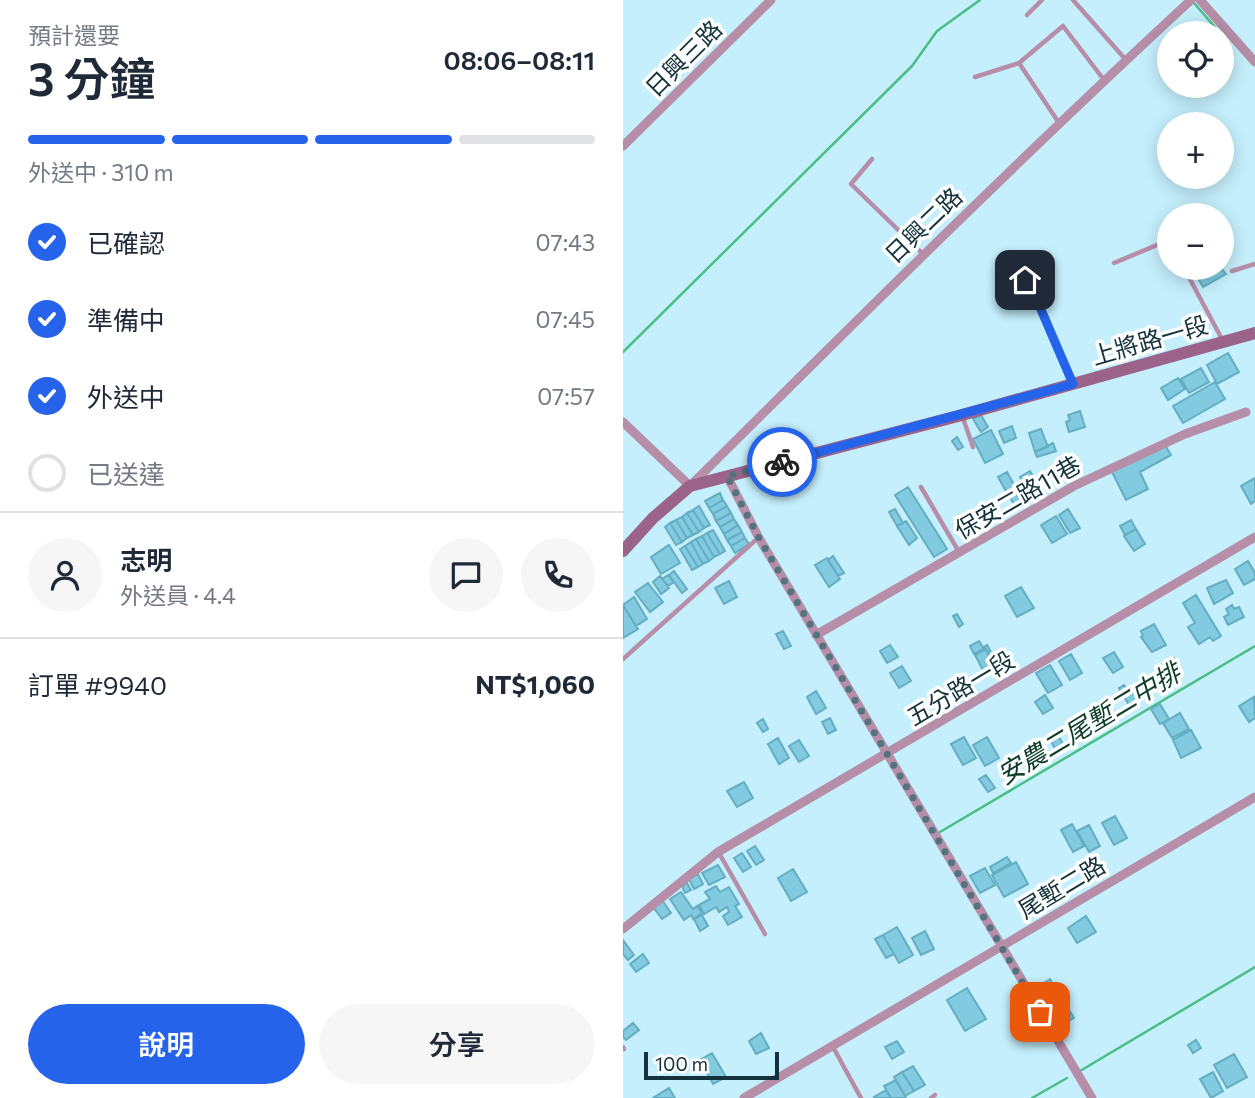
<!DOCTYPE html>
<html lang="zh-TW">
<head>
<meta charset="utf-8">
<style>
	:root { --surface:#fff; --page:#f6f6f7; --text:#1f2937; --muted:#747a83; --line:#e0e1e3; --accent:#2563eb }
	body { margin:0; font-family:Commissioner,"Noto Sans TC",sans-serif; background:var(--page); color:var(--text); height:100vh; display:flex; flex-direction:column; font-size:26px; white-space:nowrap }
	* { box-sizing:border-box; margin:0 }
	p { font-size:23px; color:var(--muted) }
	.icon { flex:none; width:38px; height:38px; fill:none; stroke:currentColor; stroke-width:2; stroke-linecap:round; stroke-linejoin:round }
	.map { position:relative; flex:1; overflow:hidden }
	.side { display:flex; flex-direction:column; background:var(--surface); width:623px }
	.side>* { flex:none }
	.buttons { position:absolute; left:534px; top:21px; display:grid; gap:14px }
	.buttons a { display:grid; place-items:center; width:77px; height:77px; border-radius:50%; background:var(--surface); box-shadow:0 4px 18px #0003; font-size:35px }
	.scale { position:absolute; left:21px; bottom:18px; width:135px; box-sizing:border-box; padding-left:7px; border:4px solid #14323b; border-top:0; font-size:19px; line-height:24px; white-space:nowrap; color:#14323b; -webkit-text-stroke:5px #fff; paint-order:stroke }
	.pin { position:absolute; display:grid; place-items:center; width:60px; height:60px; color:#fff; margin:-30px; border-radius:14px; box-shadow:0 4px 10px #0006 }
	.courier { position:absolute; display:grid; place-items:center; width:70px; height:70px; margin:-35px; border:5px solid #2563eb; border-radius:50%; background:#fff; color:#222; box-shadow:0 2px 9px #0007 }
	.summary em { font-style:normal; font-weight:600 }
	.summary div { display:flex; flex-direction:column-reverse }
	.summary { display:flex; align-items:center; justify-content:space-between; height:119px; padding:0 28px }
	h1 { font-size:46px; font-weight:600; line-height:52px }
	.bar { display:grid; grid-template-columns:repeat(4,1fr); gap:10px 7px; align-content:center; height:84px; padding:0 28px }
	.bar i { height:9px; border-radius:5px; background:var(--line) }
	.bar .current { background:var(--accent) }
	.bar p { grid-column:span 4 }
	.line { display:flex; align-items:center; gap:18px; padding:0 28px; border-top:2px solid var(--line) }
	.line div { flex:1 }
	.round { display:grid; place-items:center; flex:none; width:74px; height:74px; border-radius:37px; background:var(--page) }
	ol { padding:0 28px; list-style:none }
	li { display:flex; align-items:center; gap:21px; height:77px }
	li p { margin-inline-start:auto }
	li .icon { padding:7px; border-radius:50%; background:var(--accent); color:#fff; stroke-width:4 }
	li:last-child { color:var(--muted) }
	li i { width:38px; height:38px; border:4px solid var(--line); border-radius:50% }
	.action { display:flex; gap:14px; margin-top:auto; padding:14px 28px }
	.action a { flex:1; height:80px; border-radius:42px; background:var(--accent); color:#fff; font-size:28px; font-weight:600; line-height:80px; text-align:center }
	.action a+a { background:var(--page); color:var(--text) }
	main { display:flex; flex:1; min-height:0 }
	.map>svg:first-child { display:block }
</style>
</head>
<body>
<main>
<section class="side">
<div class="summary"><div><h1>3 分鐘</h1><p>預計還要</p></div><em>08:06–08:11</em></div>
<div class="bar"><i class="current"></i><i class="current"></i><i class="current"></i><i></i><p>外送中 · 310 m</p></div>
<ol>
<li><svg class="icon" aria-label="check" viewBox="0 0 24 24"><path d="M5 12l5 5 9-10"/></svg>已確認<p>07:43</p></li>
<li><svg class="icon" aria-label="check" viewBox="0 0 24 24"><path d="M5 12l5 5 9-10"/></svg>準備中<p>07:45</p></li>
<li><svg class="icon" aria-label="check" viewBox="0 0 24 24"><path d="M5 12l5 5 9-10"/></svg>外送中<p>07:57</p></li>
<li><i></i>已送達</li>
</ol>
<div class="line" style="height:126px"><a class="round"><svg class="icon" aria-label="person" viewBox="0 0 24 24"><circle cx="12" cy="8" r="4"/><path d="M4 21q1-7 8-7t8 7"/></svg></a><div><b>志明</b><p>外送員 · 4.4</p></div><a class="round"><svg class="icon" aria-label="chat" viewBox="0 0 24 24"><path d="M4 5h16v11H9l-5 4z"/></svg></a><a class="round"><svg class="icon" aria-label="phone" viewBox="0 0 24 24"><path d="M5 4h4l2 5-3 2q2 4 5 5l2-3 5 2v4C11 20 4 13 5 4z"/></svg></a></div>
<div class="line" style="height:91px"><div>訂單 #9940</div><b>NT$1,060</b></div>
<div class="action"><a>說明</a><a>分享</a></div>
</section>
<div class="map">
<svg width="632" height="1098" viewBox="0 0 632 1098">
	<rect width="100%" height="100%" fill="#c5effc"/>
	<g fill="none" stroke-linecap="round" stroke-linejoin="round">
		<path stroke="#4bbe86" stroke-width="2.5" d="M571,3L597,33
			M598,35L606,45
			M0,352L289,66L314,31L357,0
			M317,832L632,646
			M457,1071L632,967
			M409,1098L444,1078"/>
	</g>
	<path fill="#81cadf" stroke="#64adc2" stroke-width="2" d="M569,268H598L603,274L580,287Z
		M605,353L616,372L594,384L584,365Z
		M578,368L586,382L566,393L558,379Z
		M555,378L562,389L545,400L538,388Z
		M592,382L602,399L560,423L550,406Z
		M457,411L462,427L446,432L443,422L447,420L445,415Z
		M358,415L365,427L358,432L350,419Z
		M389,426L393,438L381,443L376,431Z
		M418,429L425,447L412,452L406,433Z
		M368,430L380,454L362,463L350,439Z
		M334,437L340,447L335,450L329,441Z
		M430,443L433,451L414,457L412,452Z
		M542,445L548,455L517,472L525,489L503,500L488,470Z
		M407,471L418,489L408,495L397,477Z
		M384,472L394,490L385,495L375,477Z
		M632,478V501L628,504L618,486Z
		M285,487L324,549L311,557L272,495Z
		M392,492L397,500L391,504L386,496Z
		M97,493L100,500L86,508L82,501Z
		M100,500L104,506L90,514L86,508Z
		M76,506L87,525L81,528L70,510Z
		M104,506L108,513L93,521L90,514Z
		M272,509L280,523L274,526L266,512Z
		M445,509L457,528L447,533L436,515Z
		M70,510L81,528L76,532L64,513Z
		M64,513L76,532L70,535L59,517Z
		M108,513L111,519L97,527L93,521Z
		M433,516L444,534L429,543L418,525Z
		M59,517L70,535L64,538L53,520Z
		M111,519L115,525L101,534L97,527Z
		M53,520L64,538L59,542L47,523Z
		M508,520L513,529L502,535L497,526Z
		M283,521L294,538L286,545L274,526Z
		M47,523L59,542L53,545L42,527Z
		M115,525L119,532L104,540L101,534Z
		M513,529L522,544L511,551L501,536Z
		M90,530L102,551L97,554L84,533Z
		M119,532L122,538L108,546L104,540Z
		M84,533L97,554L91,557L79,536Z
		M79,536L91,557L86,561L73,539Z
		M122,538L126,544L112,553L108,546Z
		M73,539L86,561L80,564L68,542Z
		M68,542L80,564L75,567L62,546Z
		M46,545L57,563L38,574L28,557Z
		M62,546L75,567L69,570L57,549Z
		M210,556L221,573L215,576L205,560Z
		M204,558L217,579L206,587L192,565Z
		M625,561L632,573V579L621,585L612,569Z
		M51,571L64,589L59,593L46,575Z
		M45,575L51,582L45,586L39,579Z
		M37,576L46,588L38,594L30,582Z
		M603,580L610,593L591,604L584,588Z
		M106,581L114,597L101,604L92,588Z
		M25,583L40,602L27,612L12,592Z
		M398,587L411,608L394,617L382,596Z
		M573,595L598,636L590,641L587,637L576,644L565,627L572,623L560,603Z
		M11,597L24,619L13,626L0,605Z
		M0,605L15,629L0,638Z
		M609,605L611,609L616,607L621,617L605,625L601,617L606,614L603,609Z
		M334,614L340,624L336,627L330,616Z
		M531,624L543,645L529,652L518,637L520,636L518,631Z
		M160,631L168,646L161,649L153,634Z
		M356,641L361,649L351,654L347,646Z
		M267,645L275,657L264,663L257,651Z
		M364,645L374,663L372,665L361,647Z
		M363,649L374,667L362,674L352,655Z
		M491,652L500,667L490,673L480,658Z
		M448,654L459,673L447,680L436,661Z
		M551,658L555,665L542,672L538,665Z
		M427,665L439,685L425,693L413,673Z
		M279,666L288,681L276,688L267,673Z
		M501,685L507,695L515,690L519,697L506,705L496,688Z
		M193,691L203,708L193,714L184,697Z
		M422,695L430,708L420,714L412,702Z
		M631,697L632,718L626,722L616,706Z
		M537,704L546,719L537,724L528,709Z
		M557,713L566,729L549,738L540,723Z
		M207,718L213,730L205,734L199,722Z
		M140,719L145,729L140,732L134,723Z
		M568,730L578,748L558,758L550,740Z
		M341,737L353,758L340,765L328,744Z
		M364,737L376,758L362,766L350,745Z
		M436,737L443,749L434,753L428,741Z
		M155,738L166,758L156,764L145,744Z
		M176,740L186,756L176,762L166,746Z
		M363,775L372,788L365,792L356,779Z
		M121,782L130,798L114,807L104,791Z
		M492,816L504,838L491,845L479,823Z
		M449,824L461,846L450,852L438,830Z
		M466,825L477,846L466,852L454,831Z
		M132,846L141,860L133,865L124,851Z
		M119,853L128,867L120,872L111,858Z
		M384,857L388,863L370,873L367,867Z
		M393,862L405,884L381,897L369,875Z
		M95,865L102,877L86,885L79,873Z
		M362,868L372,885L357,893L347,876Z
		M170,869L184,892L168,901L155,878Z
		M75,874L80,884L71,889L66,879Z
		M64,883L68,890L62,893L59,886Z
		M93,886L97,892L106,887L116,904L112,906L119,917L105,925L100,916L106,912L104,907L96,912L93,907L81,914L76,905L87,899L82,892Z
		M58,892L70,909L74,906L79,913L70,919L68,915L61,920L47,899Z
		M39,900L48,913L39,919L30,907Z
		M79,915L85,926L77,931L71,919Z
		M463,916L473,932L454,943L445,928Z
		M274,927L290,955L276,963L260,935Z
		M302,931L311,949L298,955L289,938Z
		M260,935L271,954L263,958L252,939Z
		M0,940L11,955L5,960L0,954Z
		M20,954L26,963L13,972L7,964Z
		M427,979L451,1018L435,1027L412,988Z
		M344,988L363,1019L342,1031L324,1000Z
		M10,1023L16,1030L3,1040L0,1037V1031Z
		M138,1033L146,1048L133,1054L126,1041Z
		M573,1040L578,1048L570,1053L565,1045Z
		M274,1041L281,1052L269,1059L262,1047Z
		M89,1053L103,1077L90,1084L77,1060Z
		M611,1054L624,1077L604,1088L591,1065Z
		M290,1066L302,1085L291,1091L279,1072Z
		M279,1072L291,1091L282,1096L271,1077Z
		M590,1072L600,1091L588,1098L577,1079Z
		M273,1080L282,1096L283,1098H268L261,1086Z
		M46,1088L52,1098H30Z
		M263,1090L268,1098H252L251,1097Z"/>
	<g fill="none" stroke-linecap="round" stroke-linejoin="round">
		<path stroke="#b68ea8" stroke-width="4.5" d="M450,0L503,60
			M404,15L419,0
			M396,63L436,123
			M352,77L396,63L440,26L481,80
			M249,159L228,184L300,254
			M491,263L546,240
			M561,268L600,341
			M609,271L632,264
			M379,277L402,280L407,284L450,383
			M340,418L350,447
			M298,487L336,552
			M0,659L135,538
			M96,853L142,934
			M0,1047L1,1049
			M210,1047L238,1098
			M308,1098L312,1095"/>
		<path stroke="#b68ea8" stroke-width="9" d="M577,0L632,62
			M0,146L148,0
			M0,422L67,486C232,322 397,158 568,0
			M104,476L136,538L469,1098
			M193,635L451,486L562,434L623,412
			M0,929L95,852L632,537
			M121,1098L632,797"/>
		<path stroke="#9b628a" stroke-width="12" d="M0,551L30,518L67,486L339,415L632,333"/>
	</g>
	<g fill="none" stroke-linecap="round" stroke-linejoin="round">
		<path stroke="#52747f" stroke-width="7" stroke-dasharray="0 12.6" d="M159,462L104,476L136,538L417,1012"/>
		<path stroke="#2563eb" stroke-width="9" d="M159,462L450,384L407,284L402,280"/>
	</g>
	<g text-anchor="middle" stroke-width="7" stroke-linejoin="round" paint-order="stroke">
		<g font-size="24" fill="#14323b" stroke="#fff">
			<text transform="translate(61 59) rotate(-45)" y="8">日興三路</text>
			<text transform="translate(301 226) rotate(-44)" y="8">日興二路</text>
			<text transform="translate(527 341) rotate(-16)" y="8">上將路一段</text>
			<text transform="translate(395 498) rotate(-30)" y="8">保安二路11巷</text>
			<text transform="translate(338 689) rotate(-31)" y="8">五分路一段</text>
			<text transform="translate(439 888) rotate(-31)" y="8">尾塹二路</text>
		</g>
		<g font-size="26" font-style="italic" fill="#0c3d27" stroke="#fff">
			<text transform="translate(466 724) rotate(-31)" y="9">安農二尾塹二中排</text>
		</g>
	</g>
</svg>
<div class="buttons">
<a><svg class="icon" aria-label="locate" viewBox="0 0 24 24"><circle cx="12" cy="12" r="6"/><path d="M12 2v4M12 18v4M2 12h4M18 12h4"/></svg></a>
<a>+</a>
<a>−</a>
</div>
<div class="scale">100 m</div>
<div class="pin" style="left:417px;top:1012px;background:#ea580c"><svg class="icon" aria-label="bag" viewBox="0 0 24 24"><path d="M5 8h14l-1 12H6zM9 8a3 3 0 0 1 6 0"/></svg></div>
<div class="pin" style="left:402px;top:280px;background:#1f2937"><svg class="icon" aria-label="home" viewBox="0 0 24 24"><path d="M3 11l9-7 9 7M6 9v11h12V9"/></svg></div>
<div class="courier" style="left:159px;top:462px"><svg class="icon" aria-label="bike" viewBox="0 0 24 24"><circle cx="6" cy="16" r="4"/><circle cx="18" cy="16" r="4"/><path d="M6 16l4-8h5l3 8M10 8l3 8H6M13 5h3"/></svg></div>
</div>
</main>
</body>
</html>
